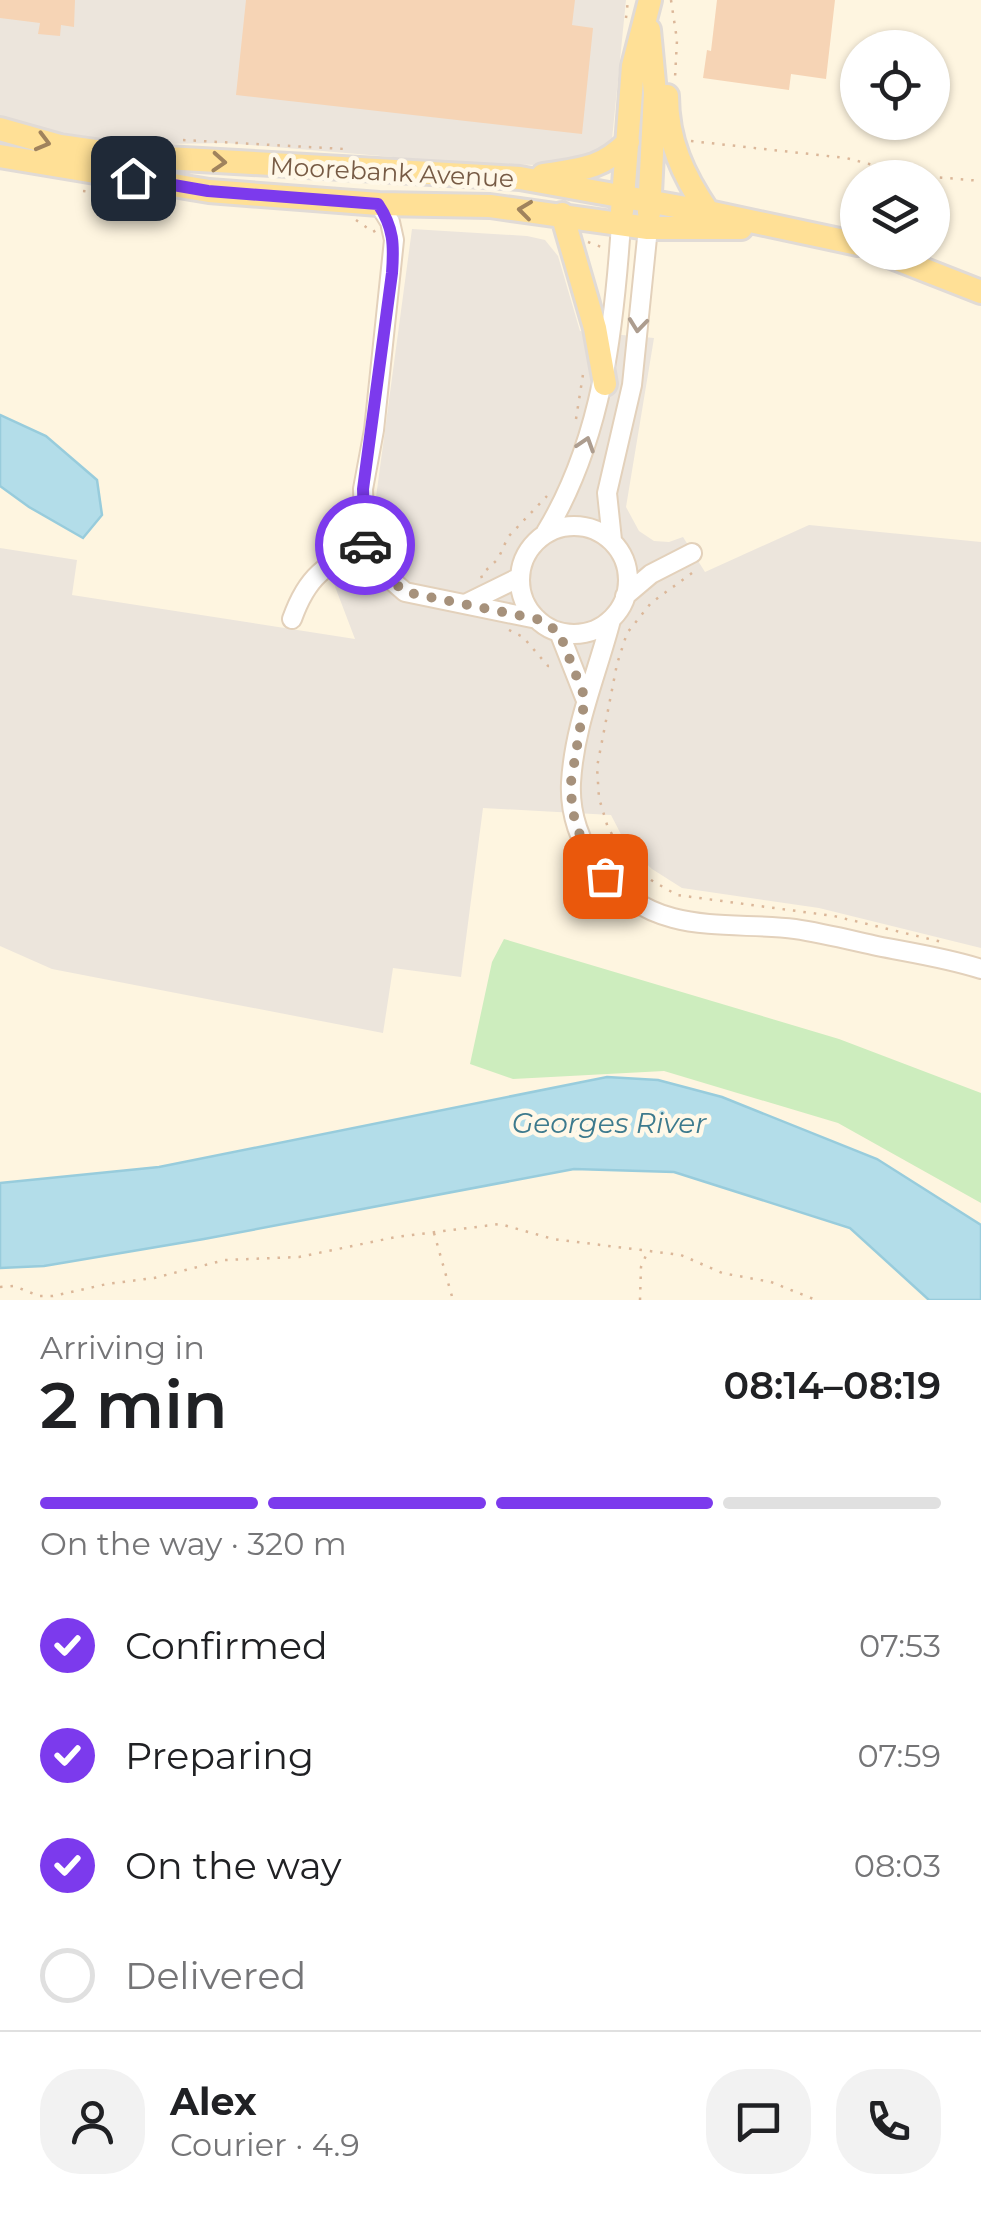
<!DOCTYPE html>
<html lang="en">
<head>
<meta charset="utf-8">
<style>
	:root { --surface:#fff; --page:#f2f2f2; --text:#202124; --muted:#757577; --line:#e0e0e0; --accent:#7c3aed }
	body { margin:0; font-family:Montserrat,sans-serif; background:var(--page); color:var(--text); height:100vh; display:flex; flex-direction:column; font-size:38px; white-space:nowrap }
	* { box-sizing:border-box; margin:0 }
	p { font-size:32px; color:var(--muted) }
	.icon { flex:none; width:55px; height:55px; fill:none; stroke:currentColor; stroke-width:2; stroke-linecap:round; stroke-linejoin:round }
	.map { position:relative; height:1300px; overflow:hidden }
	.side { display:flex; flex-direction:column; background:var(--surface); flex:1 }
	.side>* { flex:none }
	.fabs { position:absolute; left:840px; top:30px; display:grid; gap:20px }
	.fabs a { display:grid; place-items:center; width:110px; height:110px; border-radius:50%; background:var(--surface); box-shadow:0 2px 8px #0004; font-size:50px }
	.pin { position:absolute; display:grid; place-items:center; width:85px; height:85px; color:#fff; margin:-42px; border-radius:20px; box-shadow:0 5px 15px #0006 }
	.courier { position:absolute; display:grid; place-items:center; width:100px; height:100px; margin:-50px; border:8px solid #7c3aed; border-radius:50%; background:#fff; color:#222; box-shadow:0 2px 12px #0007 }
	.overview em { font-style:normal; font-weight:600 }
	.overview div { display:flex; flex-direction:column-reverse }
	.overview { display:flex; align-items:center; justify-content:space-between; height:170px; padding:0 40px }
	h1 { font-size:65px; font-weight:600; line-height:75px }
	.bar { display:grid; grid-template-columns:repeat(4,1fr); gap:15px 10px; align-content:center; height:120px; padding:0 40px }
	.bar i { height:12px; border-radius:8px; background:var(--line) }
	.bar .selected { background:var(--accent) }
	.bar p { grid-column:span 4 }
	.line { display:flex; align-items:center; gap:25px; padding:0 40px; border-top:2px solid var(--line) }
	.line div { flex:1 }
	.round { display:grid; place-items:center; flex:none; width:105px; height:105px; border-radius:40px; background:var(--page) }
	ol { padding:0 40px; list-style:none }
	li { display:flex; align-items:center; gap:30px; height:110px }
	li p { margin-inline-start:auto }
	li .icon { padding:10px; border-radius:50%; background:var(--accent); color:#fff; stroke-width:4 }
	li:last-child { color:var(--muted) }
	li i { width:55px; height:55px; border:5px solid var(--line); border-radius:50% }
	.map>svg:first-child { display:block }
</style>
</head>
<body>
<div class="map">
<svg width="981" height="1300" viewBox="0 0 981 1300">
	<rect width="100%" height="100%" fill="#fef5e0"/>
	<path fill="#ece5dc" d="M0,0H626L611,149L563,166L453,162L226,143L100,145L0,123Z
		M412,229L527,236L545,240L558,256L580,331L654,338L626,507L639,531L654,541L669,542L683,537L705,572L809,525L981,542V948L819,908L682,888L652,869L627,846L611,815L483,808L461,977L393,968L383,1033L52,969L0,946V548L77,560L72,595L355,639L331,576L372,527Z"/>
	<path fill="#cdedbe" d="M504,939L839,1039L981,1093V1203L838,1123L664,1071L513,1079L470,1064L492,962Z"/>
	<path fill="#b3dde9" stroke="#98ccdc" stroke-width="2.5" d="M0,415L46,436L97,480L102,515L83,538L29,507L0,486Z
		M607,1077L658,1080L722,1097L877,1159L981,1225V1300H929L850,1228L674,1172L574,1169L204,1239L44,1266L0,1268V1183L159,1167Z"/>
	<path fill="#f6d4b5" d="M0,0H75L74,27L61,25L60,36L38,34L40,23L0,18Z
		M246,0H575L572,25L593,28L582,134L236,95Z
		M717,0H835L826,79L791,74L789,90L703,78L707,50L711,51Z"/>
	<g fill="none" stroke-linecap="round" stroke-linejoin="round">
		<g stroke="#e3d1bb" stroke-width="22">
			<path id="minor" d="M520 580a54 54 0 1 1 108 0a54 54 0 1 1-108 0Z
				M546,532C602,439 614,331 621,224
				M612,540L607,493L632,385L648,228
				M365,546L375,566L405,592L537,619
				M625,596L651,574L692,553
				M465,604L520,577
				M292,619C308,574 325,566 365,546L363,489L374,430L394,240L390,222L379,204
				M611,620C597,674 574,726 571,783C568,844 613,903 673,918C710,928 756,924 795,929C822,933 850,940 877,946C912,953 947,958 981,969
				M559,632L585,698"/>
		</g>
		<g stroke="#e1dbd6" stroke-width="28">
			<path id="major" d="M649,30L655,93L649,213
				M667,96C667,141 683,175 708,212
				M0,129L60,146L130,156L520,178L708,212L858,244
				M0,156L209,191L379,204L490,206L648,228H741
				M543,175C580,169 600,170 628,142
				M622,211L633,66L650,0
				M562,214L595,328L605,384
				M879,252L981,292"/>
		</g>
		<path stroke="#dbb799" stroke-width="2.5" stroke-dasharray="2.5 8" stroke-linecap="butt" d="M671,0L677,40L675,78
			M626,18L628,0
			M183,140L345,149
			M691,141L846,158L912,175L981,181
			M83,191L115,194
			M356,220L373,232L378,229
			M588,242L604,248
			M576,419L584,368
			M692,573L651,603L627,633L617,664L597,767L599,798L608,828L627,857L651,880L677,895L834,916L946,943
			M482,578L481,575L498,559L508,537L547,496
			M509,630L523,637L548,666H556
			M434,1233L453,1300
			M0,1287L14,1286L39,1296H53L107,1284L154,1278L225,1260L299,1257L396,1237L500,1224L553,1239L681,1255L722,1273L771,1282L816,1300
			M640,1300L641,1267L647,1253"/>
		<use href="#minor" stroke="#fff" stroke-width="18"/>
		<use href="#major" stroke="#ffe096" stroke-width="22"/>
	</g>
	<defs><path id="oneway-chevron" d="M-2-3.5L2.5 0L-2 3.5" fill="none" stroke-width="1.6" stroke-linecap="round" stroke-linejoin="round" transform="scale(2.5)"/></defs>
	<g stroke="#a0835d">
		<use href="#oneway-chevron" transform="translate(43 142) rotate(15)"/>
		<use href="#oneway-chevron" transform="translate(219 162) rotate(4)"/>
		<use href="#oneway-chevron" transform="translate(525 210) rotate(-173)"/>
	</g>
	<g stroke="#ad9d8f">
		<use href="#oneway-chevron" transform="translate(638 325) rotate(96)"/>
		<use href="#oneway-chevron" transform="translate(586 444) rotate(-72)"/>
	</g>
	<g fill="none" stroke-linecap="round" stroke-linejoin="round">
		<path stroke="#a6917b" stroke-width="10" stroke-dasharray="0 18" d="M365,545L375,566L405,592L537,619L559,632L585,698L571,782L572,810L585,851L605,876"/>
		<path stroke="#7c3aed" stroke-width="12" d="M133,178L208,191L378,204C394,228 394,245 392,273L363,489L365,545"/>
	</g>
	<g text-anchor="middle" stroke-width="9" stroke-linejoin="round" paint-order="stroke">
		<g font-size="25" fill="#775b45" stroke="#fff8e8">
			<text transform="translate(392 172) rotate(3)" y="9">Moorebank Avenue</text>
		</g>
		<g font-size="28" font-style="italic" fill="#3d7a8d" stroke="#fff8e8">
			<text x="609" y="1133">Georges River</text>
		</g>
	</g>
</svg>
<div class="fabs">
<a><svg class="icon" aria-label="locate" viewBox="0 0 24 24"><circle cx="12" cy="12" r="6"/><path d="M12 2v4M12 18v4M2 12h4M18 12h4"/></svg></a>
<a><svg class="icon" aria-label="layers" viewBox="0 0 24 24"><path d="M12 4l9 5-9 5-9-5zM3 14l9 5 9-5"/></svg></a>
</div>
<div class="pin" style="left:605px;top:876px;background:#ea580c"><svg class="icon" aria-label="bag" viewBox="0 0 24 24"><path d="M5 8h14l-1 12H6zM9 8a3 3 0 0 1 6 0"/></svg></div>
<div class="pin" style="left:133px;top:178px;background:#1f2937"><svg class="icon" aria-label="home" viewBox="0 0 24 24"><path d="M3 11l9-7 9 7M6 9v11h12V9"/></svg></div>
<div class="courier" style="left:365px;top:545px"><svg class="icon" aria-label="car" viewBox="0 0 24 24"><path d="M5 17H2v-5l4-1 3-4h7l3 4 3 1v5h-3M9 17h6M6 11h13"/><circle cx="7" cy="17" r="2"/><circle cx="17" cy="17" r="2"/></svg></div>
</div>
<section class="side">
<div class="overview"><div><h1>2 min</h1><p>Arriving in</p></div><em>08:14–08:19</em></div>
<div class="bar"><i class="selected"></i><i class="selected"></i><i class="selected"></i><i></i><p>On the way · 320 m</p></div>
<ol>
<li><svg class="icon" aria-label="check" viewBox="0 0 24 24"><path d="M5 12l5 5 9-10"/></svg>Confirmed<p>07:53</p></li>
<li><svg class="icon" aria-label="check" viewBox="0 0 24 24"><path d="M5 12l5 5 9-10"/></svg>Preparing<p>07:59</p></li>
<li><svg class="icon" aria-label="check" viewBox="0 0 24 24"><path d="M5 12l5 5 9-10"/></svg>On the way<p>08:03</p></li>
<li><i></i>Delivered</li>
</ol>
<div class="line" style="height:180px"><a class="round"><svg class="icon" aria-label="person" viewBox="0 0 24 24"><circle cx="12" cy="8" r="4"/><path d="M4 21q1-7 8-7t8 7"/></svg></a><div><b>Alex</b><p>Courier · 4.9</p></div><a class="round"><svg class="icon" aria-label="chat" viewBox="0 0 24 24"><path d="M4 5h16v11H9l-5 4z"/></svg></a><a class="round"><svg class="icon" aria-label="phone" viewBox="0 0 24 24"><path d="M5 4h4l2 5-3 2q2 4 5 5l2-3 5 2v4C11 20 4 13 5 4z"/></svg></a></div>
</section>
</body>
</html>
